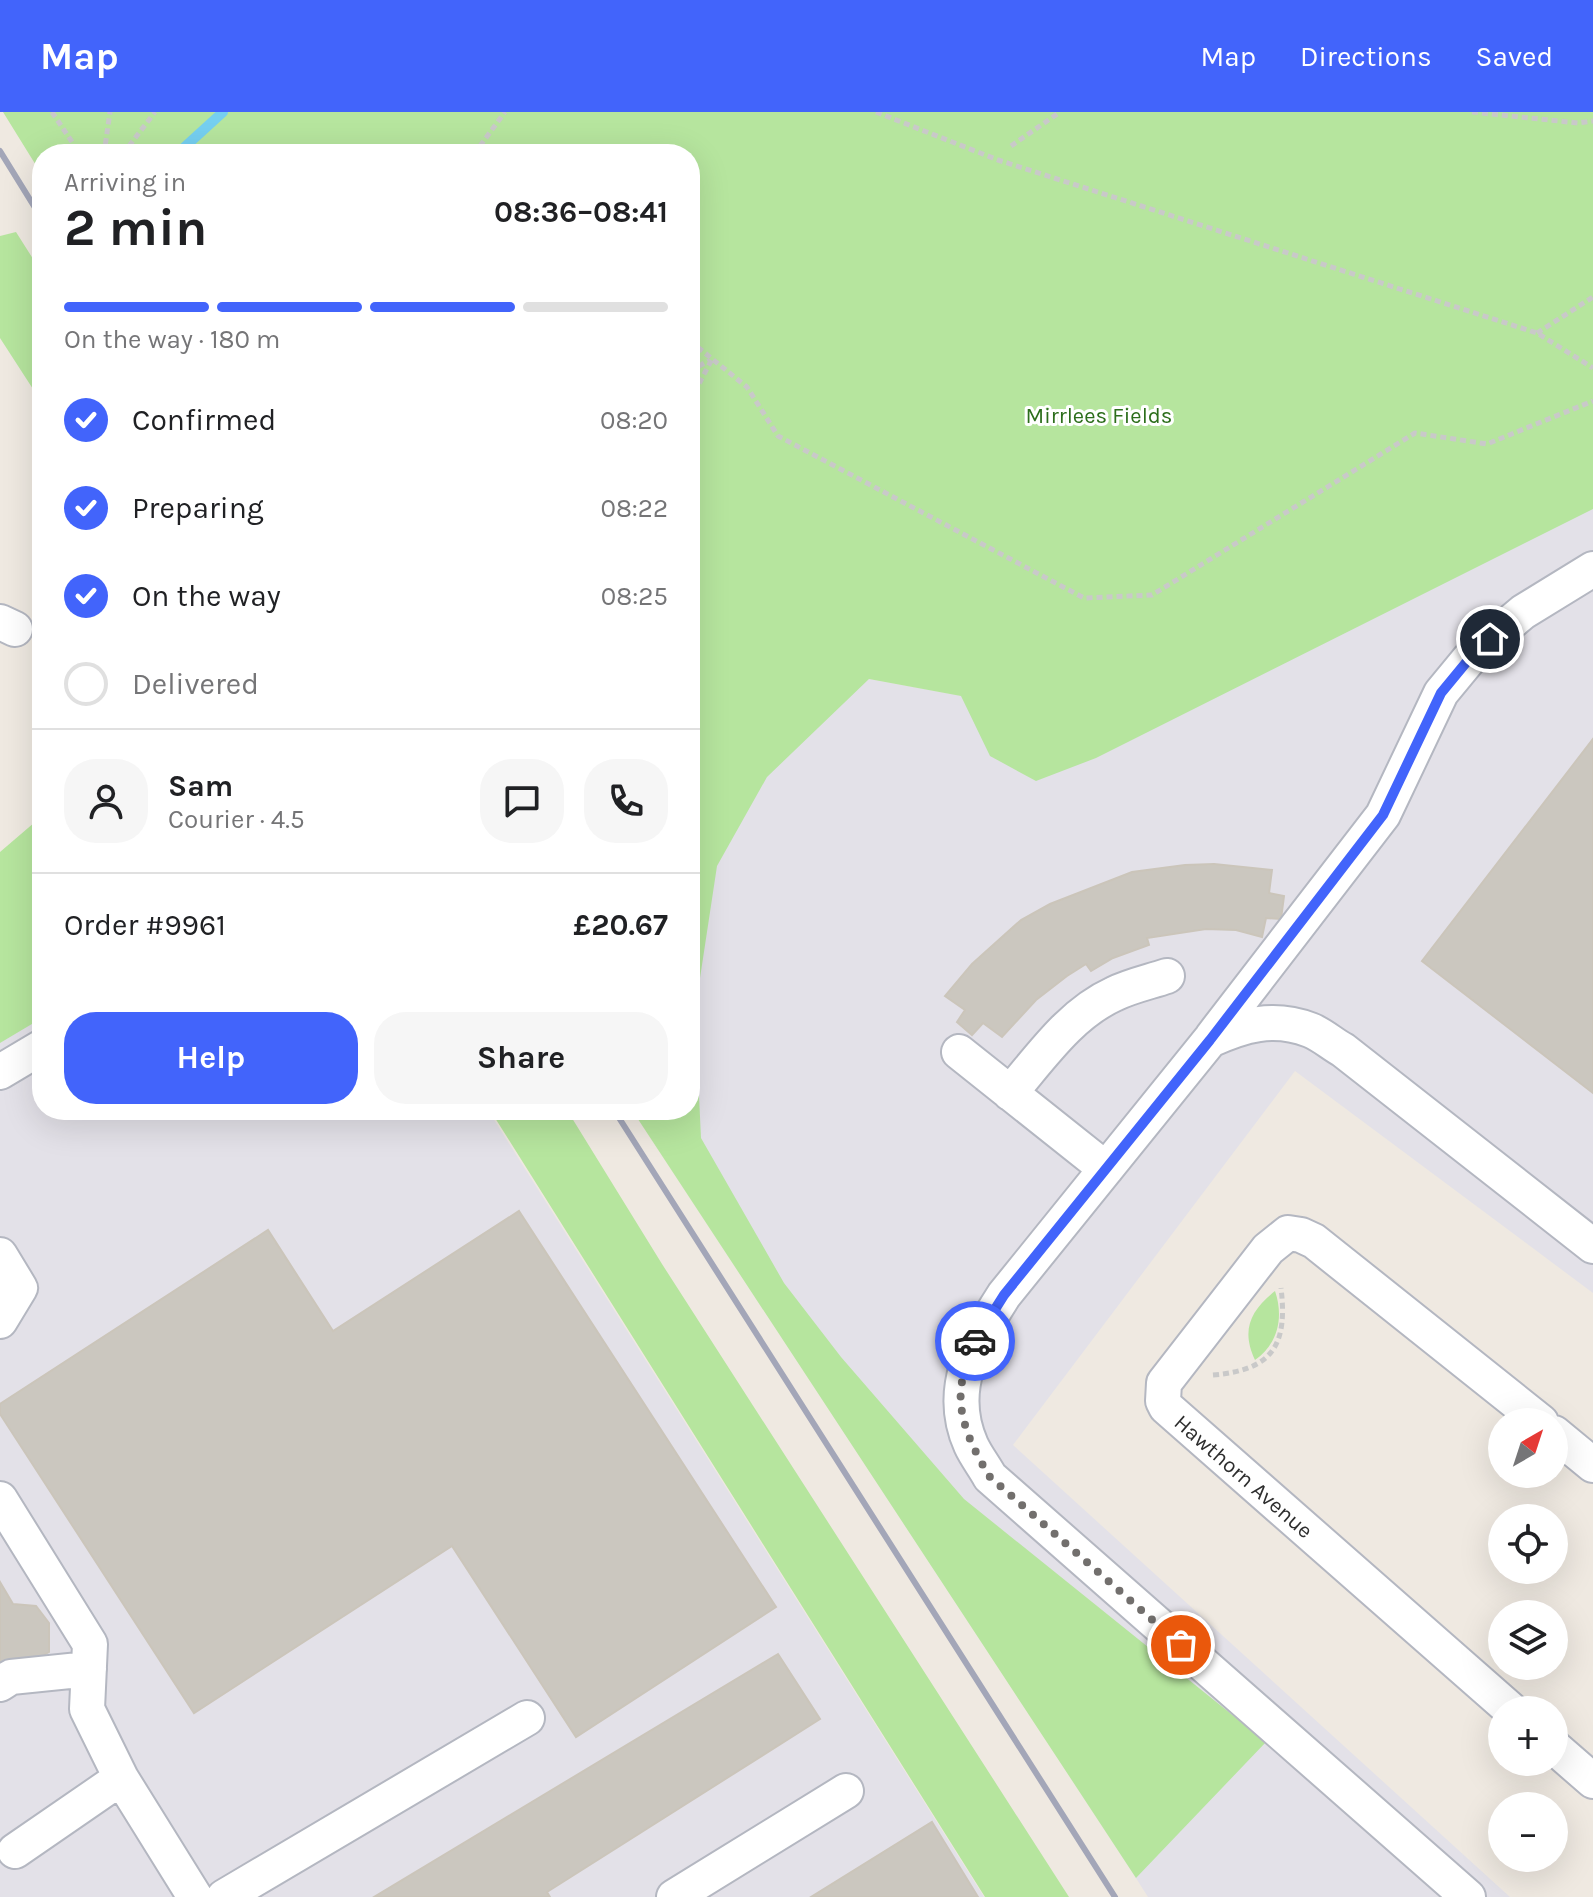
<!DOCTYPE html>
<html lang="en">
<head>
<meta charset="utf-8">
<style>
	:root { --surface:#fff; --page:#f6f6f6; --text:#202124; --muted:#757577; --line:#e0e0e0; --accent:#4264fb }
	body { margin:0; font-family:Karla,sans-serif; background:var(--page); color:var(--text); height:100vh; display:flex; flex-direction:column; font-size:30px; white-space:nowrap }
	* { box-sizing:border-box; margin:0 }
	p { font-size:26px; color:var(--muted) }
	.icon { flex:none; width:44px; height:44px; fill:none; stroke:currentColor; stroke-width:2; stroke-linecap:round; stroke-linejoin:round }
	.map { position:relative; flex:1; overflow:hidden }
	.side { position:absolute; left:32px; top:32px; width:668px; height:976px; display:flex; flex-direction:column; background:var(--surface); border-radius:32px; box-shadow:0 8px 32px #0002 }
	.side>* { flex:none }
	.needle { width:52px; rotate:39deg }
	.tools { position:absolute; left:1488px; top:1296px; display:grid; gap:16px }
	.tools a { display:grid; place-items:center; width:80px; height:80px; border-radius:50%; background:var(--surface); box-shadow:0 8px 32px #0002; font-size:40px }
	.pin { position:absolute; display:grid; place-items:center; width:68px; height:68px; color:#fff; margin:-34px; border:4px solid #fff; border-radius:50%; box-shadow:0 2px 8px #0007 }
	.courier { position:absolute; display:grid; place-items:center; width:80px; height:80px; margin:-40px; border:6px solid #4264fb; border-radius:50%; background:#fff; color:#222; box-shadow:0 2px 10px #0007 }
	.headline em { font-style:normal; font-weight:700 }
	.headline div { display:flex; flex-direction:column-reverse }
	.headline { display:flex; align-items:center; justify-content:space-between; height:136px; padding:0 32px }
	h1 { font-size:52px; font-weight:700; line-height:60px }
	.bar { display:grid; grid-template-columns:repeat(4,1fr); gap:12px 8px; align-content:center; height:96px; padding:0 32px }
	.bar i { height:10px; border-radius:6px; background:var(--line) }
	.bar .selected { background:var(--accent) }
	.bar p { grid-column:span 4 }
	.line { display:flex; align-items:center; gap:20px; padding:0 32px; border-top:2px solid var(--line) }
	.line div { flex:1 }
	.round { display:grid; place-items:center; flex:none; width:84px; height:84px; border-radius:32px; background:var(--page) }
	ol { padding:0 32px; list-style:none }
	li { display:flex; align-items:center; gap:24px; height:88px }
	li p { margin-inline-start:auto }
	li .icon { padding:8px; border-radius:50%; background:var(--accent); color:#fff; stroke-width:4 }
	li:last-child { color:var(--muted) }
	li i { width:44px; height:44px; border:4px solid var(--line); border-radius:50% }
	.button { display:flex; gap:16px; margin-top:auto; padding:16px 32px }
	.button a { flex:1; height:92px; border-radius:32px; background:var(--accent); color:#fff; font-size:32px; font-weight:700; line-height:92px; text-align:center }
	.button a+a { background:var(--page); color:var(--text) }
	header { display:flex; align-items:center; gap:48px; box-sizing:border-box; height:112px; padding:0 40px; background:var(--accent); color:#fff }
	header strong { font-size:38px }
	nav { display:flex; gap:44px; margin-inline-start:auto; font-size:28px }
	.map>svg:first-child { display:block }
</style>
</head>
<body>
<header>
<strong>Map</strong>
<nav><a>Map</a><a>Directions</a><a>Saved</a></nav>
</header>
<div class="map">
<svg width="1593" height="1785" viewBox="0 0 1593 1785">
	<rect width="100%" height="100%" fill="#efe9e1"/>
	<path fill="#e3e1e8" d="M1593,394V1181L1295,959L1013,1333L1510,1785H1148L647,998H690V691L869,567L1144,617Z
		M42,707V998H488L984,1785H0V743Z"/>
	<path fill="#b6e59e" d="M3,0H1593V397L1096,646L1036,669L990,644L961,584L869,567L767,665L717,754L695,899L701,1026L784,1171L841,1245L964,1387L1266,1630L1136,1766L632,998H690V42H42V63Z
		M16,120L42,161V291L0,226V124Z
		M42,704V906L0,931V740Z
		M490,998H567L662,1152L1069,1785H985Z
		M1275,1179C1284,1205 1278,1232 1255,1248C1241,1218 1250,1199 1275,1179Z"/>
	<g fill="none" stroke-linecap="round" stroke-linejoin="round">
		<path stroke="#75cff0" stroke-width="10" d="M177,42L223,0"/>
	</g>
	<path fill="#cbc7bf" stroke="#cbc5ba" stroke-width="2" d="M1593,627V981L1422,849Z
		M1214,752L1272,758L1269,781L1284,784L1281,807L1266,806L1262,825L1236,818L1206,817L1147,826L1149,833L1113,846L1091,859L1086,852L1067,864L1036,888L1002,925L983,911L972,923L957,910L965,898L945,884L972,852L1021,808L1050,792L1132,760L1185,753Z
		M519,1099L776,1495L576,1625L452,1434L194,1601L0,1302V1292L268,1118L333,1219Z
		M0,1470L13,1492L36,1494L49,1511V1540L31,1550L0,1555Z
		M778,1542L820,1607L547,1780L550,1785H374Z
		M932,1710L978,1785H811Z"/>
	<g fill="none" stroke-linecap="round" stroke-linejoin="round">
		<g stroke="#b4b7c1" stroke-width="38">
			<path id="minor" d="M0,510L15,517
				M1212,925L1383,703L1441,581L1474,541L1523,500L1593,457
				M959,940L1106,1057
				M0,960L42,935
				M1010,981C1041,945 1070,902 1114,882C1130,874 1149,870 1167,864
				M0,1143L20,1176L0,1209
				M1554,1321L1593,1353
				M0,1387L90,1532L87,1597L121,1666L195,1785
				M0,1572L11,1565L89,1557
				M1511,1598L1166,1295L1163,1289L1164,1271L1268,1137L1288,1121L1301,1123L1314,1129L1541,1310
				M1554,1635L1593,1669
				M15,1739L121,1666
				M224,1785L527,1606
				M674,1785L846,1679
				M1468,1785L990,1365C984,1354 976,1344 971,1333C946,1277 974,1230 1004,1183L1210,928C1243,913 1273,904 1310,918C1321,922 1332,932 1343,938L1593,1134"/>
		</g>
		<path stroke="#c9c9c9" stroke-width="5" stroke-dasharray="6 4" stroke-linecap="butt" d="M52,0L80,42
			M876,0L998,48L1537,221L1593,256
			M1472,0L1578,11L1593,9
			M1011,34L1060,0
			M104,42L110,0
			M123,42L155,0
			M474,42L505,0
			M1537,221L1593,185
			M690,229L747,275L778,324L1084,486L1152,483L1415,321L1487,332L1593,289
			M690,259L710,248
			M690,289L712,247
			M1213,1263C1272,1258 1288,1234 1281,1176"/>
		<use href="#minor" stroke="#fff" stroke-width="34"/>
		<path stroke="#a3a6b8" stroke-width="6" d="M0,39L42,107
			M614,998L1115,1785"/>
	</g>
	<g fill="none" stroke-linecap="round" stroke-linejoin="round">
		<path stroke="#726f6d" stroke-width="8" stroke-dasharray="0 14.4" d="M975,1229C971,1241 966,1253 963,1265C954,1300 972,1336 990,1365L1181,1533"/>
		<path stroke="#4264fb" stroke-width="10" d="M975,1229L1004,1183L1210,928L1383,703L1441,581L1474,541L1490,527"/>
	</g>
	<g text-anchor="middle" stroke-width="6" stroke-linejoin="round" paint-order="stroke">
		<g font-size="22" fill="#2c6e1b" stroke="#fff">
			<text x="1099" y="311">Mirrlees Fields</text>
		</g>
		<g font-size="22" fill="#2e2e2e" stroke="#fff">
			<text transform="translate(1244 1364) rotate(41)" y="8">Hawthorn Avenue</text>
		</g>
	</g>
</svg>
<div class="tools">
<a><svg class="needle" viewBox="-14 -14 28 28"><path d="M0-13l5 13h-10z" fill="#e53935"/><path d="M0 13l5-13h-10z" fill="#757577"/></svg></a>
<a><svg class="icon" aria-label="locate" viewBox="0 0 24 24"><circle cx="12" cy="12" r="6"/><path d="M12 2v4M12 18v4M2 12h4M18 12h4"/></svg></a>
<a><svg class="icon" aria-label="layers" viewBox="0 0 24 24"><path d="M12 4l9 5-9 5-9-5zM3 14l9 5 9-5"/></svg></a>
<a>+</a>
<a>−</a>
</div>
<div class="pin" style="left:1181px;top:1533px;background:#ea580c"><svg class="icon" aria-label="bag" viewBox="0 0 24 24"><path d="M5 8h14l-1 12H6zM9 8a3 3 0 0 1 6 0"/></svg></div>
<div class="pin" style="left:1490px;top:527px;background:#1f2937"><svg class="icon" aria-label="home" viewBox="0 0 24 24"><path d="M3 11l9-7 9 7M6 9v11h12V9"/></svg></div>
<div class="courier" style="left:975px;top:1229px"><svg class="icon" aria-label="car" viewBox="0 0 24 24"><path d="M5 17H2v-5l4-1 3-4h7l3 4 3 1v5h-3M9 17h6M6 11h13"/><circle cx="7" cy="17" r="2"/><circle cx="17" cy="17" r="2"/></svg></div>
<section class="side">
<div class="headline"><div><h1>2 min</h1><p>Arriving in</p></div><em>08:36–08:41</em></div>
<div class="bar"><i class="selected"></i><i class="selected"></i><i class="selected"></i><i></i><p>On the way · 180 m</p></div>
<ol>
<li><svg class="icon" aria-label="check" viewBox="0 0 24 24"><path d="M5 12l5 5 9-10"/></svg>Confirmed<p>08:20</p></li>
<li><svg class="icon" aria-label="check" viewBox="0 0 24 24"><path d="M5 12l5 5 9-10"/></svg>Preparing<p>08:22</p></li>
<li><svg class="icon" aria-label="check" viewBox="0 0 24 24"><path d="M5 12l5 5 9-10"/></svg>On the way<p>08:25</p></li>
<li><i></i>Delivered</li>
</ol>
<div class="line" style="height:144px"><a class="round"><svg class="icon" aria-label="person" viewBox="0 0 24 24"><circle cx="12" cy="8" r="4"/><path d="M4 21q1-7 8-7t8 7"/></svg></a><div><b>Sam</b><p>Courier · 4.5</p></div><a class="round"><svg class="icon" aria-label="chat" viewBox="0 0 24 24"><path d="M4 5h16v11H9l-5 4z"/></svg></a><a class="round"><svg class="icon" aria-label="phone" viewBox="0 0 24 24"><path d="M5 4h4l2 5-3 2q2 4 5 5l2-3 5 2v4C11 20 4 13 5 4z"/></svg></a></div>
<div class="line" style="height:104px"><div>Order #9961</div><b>£20.67</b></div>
<div class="button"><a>Help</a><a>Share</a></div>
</section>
</div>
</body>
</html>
